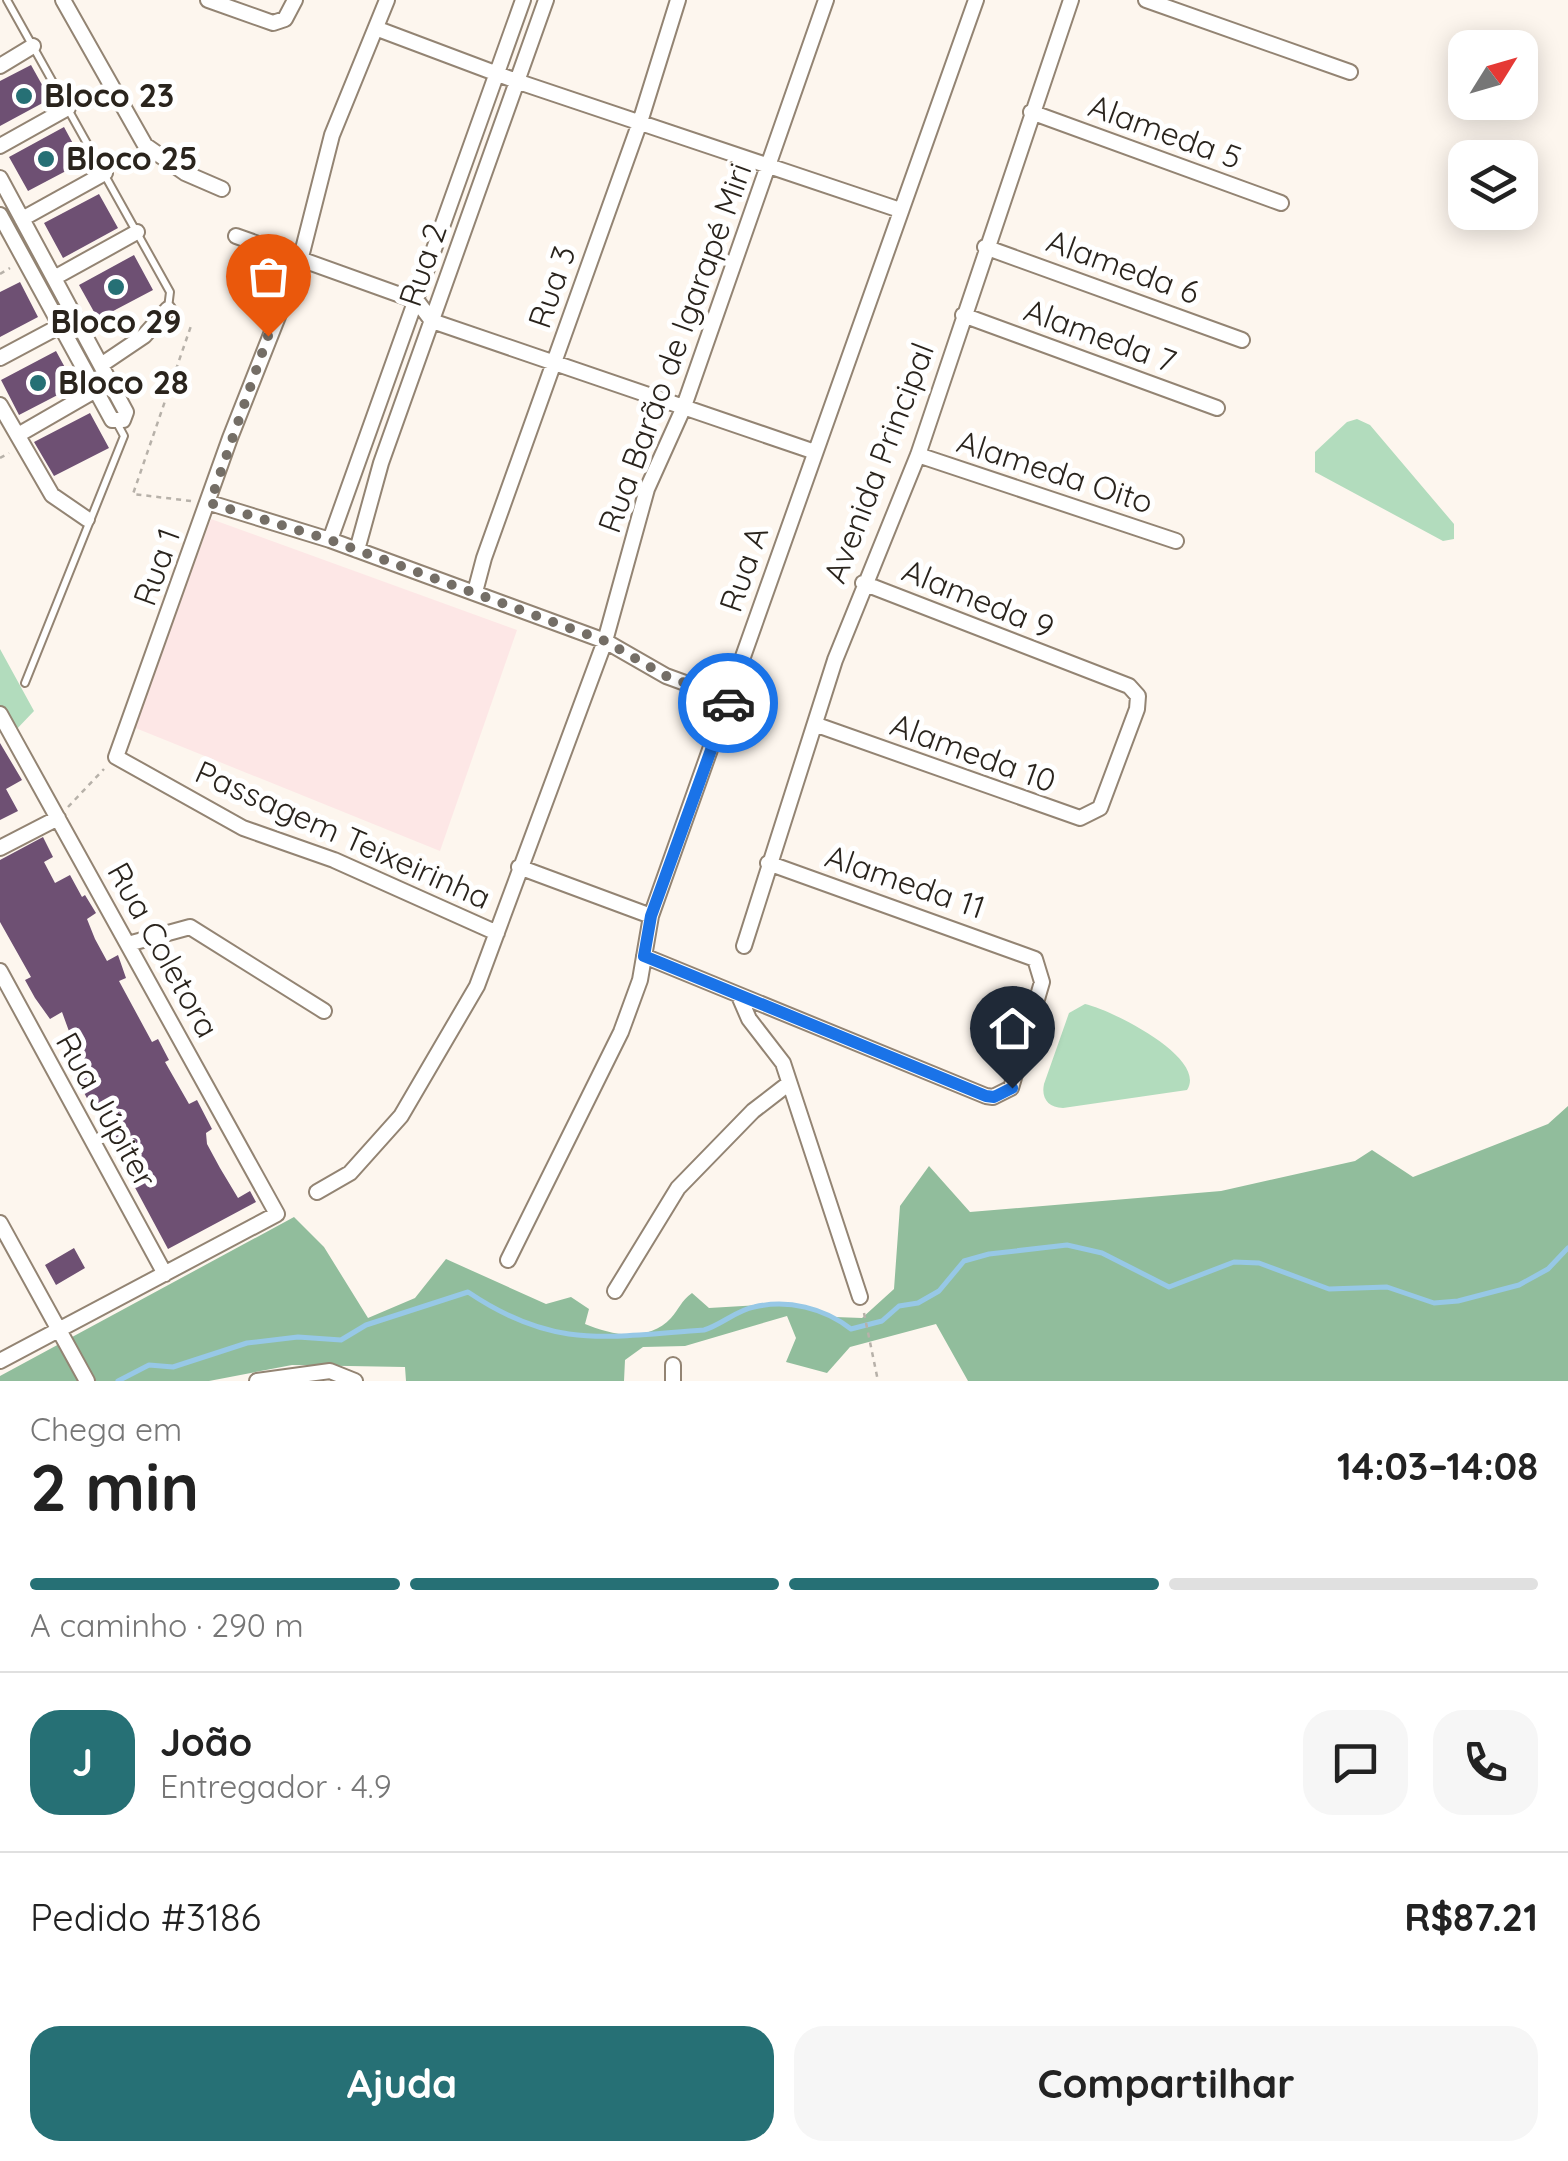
<!DOCTYPE html>
<html lang="pt">
<head>
<meta charset="utf-8">
<style>
	:root { --surface:#fff; --page:#f6f6f6; --text:#222; --muted:#767676; --line:#e0e0e0; --accent:#267075 }
	body { margin:0; font-family:Quicksand,sans-serif; background:var(--page); color:var(--text); height:100vh; display:flex; flex-direction:column; font-size:38px; white-space:nowrap }
	* { box-sizing:border-box; margin:0 }
	p { font-size:32px; color:var(--muted) }
	.icon { flex:none; width:55px; height:55px; fill:none; stroke:currentColor; stroke-width:2; stroke-linecap:round; stroke-linejoin:round }
	.map { position:relative; height:1381px; overflow:hidden }
	.sheet { display:flex; flex-direction:column; background:var(--surface); flex:1 }
	.sheet>* { flex:none }
	.needle { width:65px; rotate:53deg }
	.controls { position:absolute; left:1448px; top:30px; display:grid; gap:20px }
	.controls a { display:grid; place-items:center; width:90px; height:90px; border-radius:20px; background:var(--surface); box-shadow:0 5px 25px #0003; font-size:50px }
	.pin { position:absolute; display:grid; place-items:center; width:85px; height:85px; color:#fff; margin:-102px -42px; border-radius:50% 50% 50% 0; rotate:-45deg; box-shadow:0 0 10px #0007 }
	.pin .icon { rotate:45deg }
	.courier { position:absolute; display:grid; place-items:center; width:100px; height:100px; margin:-50px; border:8px solid #1a73e8; border-radius:50%; background:#fff; color:#222; box-shadow:0 2px 12px #0007 }
	.head em { font-style:normal; font-weight:800 }
	.head div { display:flex; flex-direction:column-reverse }
	.head { display:flex; align-items:center; justify-content:space-between; height:170px; padding:0 30px }
	h1 { font-size:65px; font-weight:800; line-height:75px }
	.bar { display:grid; grid-template-columns:repeat(4,1fr); gap:15px 10px; align-content:center; height:120px; padding:0 30px }
	.bar i { height:12px; border-radius:8px; background:var(--line) }
	.bar .current { background:var(--accent) }
	.bar p { grid-column:span 4 }
	.line { display:flex; align-items:center; gap:25px; padding:0 30px; border-top:2px solid var(--line) }
	.line div { flex:1 }
	.round { display:grid; place-items:center; flex:none; width:105px; height:105px; border-radius:30px; background:var(--page) }
	.action { display:flex; gap:20px; margin-top:auto; padding:20px 30px }
	.action a { flex:1; height:115px; border-radius:30px; background:var(--accent); color:#fff; font-size:40px; font-weight:800; line-height:115px; text-align:center }
	.action a+a { background:var(--page); color:var(--text) }
	.map>svg:first-child { display:block }
</style>
</head>
<body>
<div class="map">
<svg width="1568" height="1381" viewBox="0 0 1568 1381">
	<rect width="100%" height="100%" fill="#fdf6ee"/>
	<path fill="#fde7e6" d="M211,519L517,630L440,851L133,727Z"/>
	<path fill="#b2dcbd" d="M1357,419L1370,425L1454,524V539L1443,541L1315,472V452L1347,422Z
		M0,649L34,711L13,733L0,708Z
		M1085,1004C1112,1010 1208,1058 1187,1090L1063,1108C1048,1108 1041,1098 1044,1084L1069,1013Z"/>
	<path fill="#91bd9c" d="M1568,1106V1381H968L936,1324L850,1347L827,1373L786,1362L796,1338L787,1316L685,1346L643,1347L625,1360L624,1381H406L405,1367L292,1365L209,1381H0V1376L294,1217L324,1247L368,1318L415,1298L446,1259L546,1304L571,1297L589,1309L585,1324C611,1335 648,1343 671,1318C679,1309 681,1301 692,1293L709,1308L793,1303L835,1317L862,1318L894,1289L900,1206L929,1166L970,1212L1221,1191L1355,1161L1372,1150L1413,1177L1548,1124Z"/>
	<g fill="none" stroke-linecap="round" stroke-linejoin="round">
		<path stroke="#97c8e6" stroke-width="5" d="M118,1381L149,1365L173,1367L247,1343L298,1337L341,1340L366,1325L468,1292C554,1350 606,1337 704,1330C721,1325 737,1310 754,1307C788,1299 824,1308 851,1329L882,1321L899,1306L918,1303L939,1291L964,1261L989,1254L1067,1245L1102,1253L1169,1287L1234,1262L1259,1263L1329,1289L1387,1287L1434,1303L1458,1301L1519,1285L1548,1269L1568,1248"/>
	</g>
	<path fill="#6e5073" d="M31,65L50,99L0,126V81Z
		M64,127L83,162L28,191L9,157Z
		M99,194L118,228L63,258L44,223Z
		M134,255L153,290L98,319L79,285Z
		M20,282L38,317L0,337V292Z
		M56,351L75,386L19,415L1,380Z
		M90,413L109,448L54,476L34,442Z
		M0,743L22,780L6,789L18,811L0,820Z
		M43,837L53,857L44,862L55,883L70,875L82,897L85,895L96,913L87,919L95,939L107,961L118,955L126,978L119,981L152,1042L158,1039L169,1060L165,1062L189,1104L197,1100L212,1129L206,1133L207,1144L220,1168L238,1198L250,1191L256,1202L168,1249L67,1061L78,1056L62,1012L50,1019L35,998L25,980L31,977L0,922V860Z
		M74,1248L85,1268L56,1285L45,1265Z"/>
	<g fill="none" stroke-linecap="round" stroke-linejoin="round">
		<g stroke="#938473" stroke-width="10">
			<path id="service" d="M7,0L170,292L168,308
				M25,683L124,436L117,423"/>
		</g>
		<g stroke="#938473" stroke-width="18">
			<path id="minor" d="M63,0L145,145L185,173L222,189
				M208,0L273,23L285,19L295,0
				M387,0L332,135L300,261L230,438L116,757L243,828L334,860L497,933
				M1146,0L1350,72
				M378,29L519,82L900,210
				M0,66L33,46
				M1031,112L1281,203
				M0,146L68,108
				M0,178L126,412L123,420H112L0,215
				M22,219L105,173
				M236,236L417,301L432,321L815,452
				M985,247L1242,340
				M54,278L137,232
				M963,315L1217,408
				M0,358L60,326
				M101,365L144,336L168,309
				M0,405L52,495L87,519
				M18,435L96,390
				M918,455L1176,541
				M210,503L330,540L605,641L666,676L729,699
				M330,540L523,0
				M357,550L381,463L546,0
				M475,592L484,558L640,122L678,0
				M0,714L277,1214L0,1361
				M817,725L1080,818L1100,808L1137,709L1138,696L1129,686L863,583
				M0,848L58,818
				M519,867L651,916
				M128,944L190,927L324,1011
				M744,946L835,660L918,455L1071,0
				M644,956L986,1096L993,1097L1011,1088L1042,982L1035,959L768,863
				M0,971L165,1274
				M739,996L749,1019L783,1063L860,1297
				M317,1192L350,1173L401,1116L477,986L605,641L647,489L683,409L826,0
				M0,1223L87,1381
				M508,1260L621,1032L640,980L651,916L976,0
				M615,1291L678,1188L753,1111L788,1084
				M257,1381L330,1371L355,1381
				M673,1381V1365"/>
		</g>
		<path stroke="#b7b1a9" stroke-width="2.5" stroke-dasharray="5 5" stroke-linecap="butt" d="M0,274L10,268
			M0,458L9,453
			M191,501L133,494L192,323
			M68,807L104,769
			M864,1313L878,1381"/>
		<use href="#service" stroke="#fff" stroke-width="6"/>
		<use href="#minor" stroke="#fff" stroke-width="14"/>
	</g>
	<g fill="none" stroke-linecap="round" stroke-linejoin="round">
		<path stroke="#746e66" stroke-width="10" stroke-dasharray="0 18" d="M268,336L210,503L330,540L605,641L666,676L729,699L728,703"/>
		<path stroke="#1a73e8" stroke-width="12" d="M728,703L651,916L644,956L986,1096L994,1097L1012,1088"/>
	</g>
	<g fill="#267075" stroke="#fff" stroke-width="4">
		<circle cx="24" cy="96" r="10"/>
		<circle cx="46" cy="159" r="10"/>
		<circle cx="116" cy="287" r="10"/>
		<circle cx="38" cy="383" r="10"/>
	</g>
	<g text-anchor="middle" stroke-width="10" stroke-linejoin="round" paint-order="stroke">
		<g font-size="32" font-weight="bold" fill="#2a241d" stroke="#fff" text-anchor="start">
			<text x="44" y="107">Bloco 23</text>
			<text x="66" y="170">Bloco 25</text>
			<text x="116" y="333" text-anchor="middle">Bloco 29</text>
			<text x="58" y="394">Bloco 28</text>
		</g>
		<g font-size="32" fill="#2a241d" stroke="#fff">
			<text transform="translate(1165 132) rotate(20)" y="11">Alameda 5</text>
			<text transform="translate(423 265) rotate(-71)" y="11">Rua 2</text>
			<text transform="translate(1123 267) rotate(20)" y="11">Alameda 6</text>
			<text transform="translate(552 287) rotate(-71)" y="11">Rua 3</text>
			<text transform="translate(1100 336) rotate(20)" y="11">Alameda 7</text>
			<text transform="translate(675 348) rotate(-70)" y="11">Rua Barão de Igarapé Miri</text>
			<text transform="translate(879 463) rotate(-69)" y="11">Avenida Principal</text>
			<text transform="translate(1055 472) rotate(18)" y="11">Alameda Oito</text>
			<text transform="translate(157 567) rotate(-70)" y="11">Rua 1</text>
			<text transform="translate(744 569) rotate(-71)" y="11">Rua A</text>
			<text transform="translate(978 599) rotate(22)" y="11">Alameda 9</text>
			<text transform="translate(973 753) rotate(20)" y="11">Alameda 10</text>
			<text transform="translate(343 835) rotate(24)" y="11">Passagem Teixeirinha</text>
			<text transform="translate(905 882) rotate(19)" y="11">Alameda 11</text>
			<text transform="translate(163 950) rotate(61)" y="11">Rua Coletora</text>
			<text transform="translate(106 1110) rotate(61)" y="11">Rua Júpiter</text>
		</g>
	</g>
</svg>
<div class="controls">
<a><svg class="needle" viewBox="-14 -14 28 28"><path d="M0-13l5 13h-10z" fill="#e53935"/><path d="M0 13l5-13h-10z" fill="#767676"/></svg></a>
<a><svg class="icon" aria-label="layers" viewBox="0 0 24 24"><path d="M12 4l9 5-9 5-9-5zM3 14l9 5 9-5"/></svg></a>
</div>
<div class="pin" style="left:268px;top:336px;background:#ea580c"><svg class="icon" aria-label="bag" viewBox="0 0 24 24"><path d="M5 8h14l-1 12H6zM9 8a3 3 0 0 1 6 0"/></svg></div>
<div class="pin" style="left:1012px;top:1088px;background:#1f2937"><svg class="icon" aria-label="home" viewBox="0 0 24 24"><path d="M3 11l9-7 9 7M6 9v11h12V9"/></svg></div>
<div class="courier" style="left:728px;top:703px"><svg class="icon" aria-label="car" viewBox="0 0 24 24"><path d="M5 17H2v-5l4-1 3-4h7l3 4 3 1v5h-3M9 17h6M6 11h13"/><circle cx="7" cy="17" r="2"/><circle cx="17" cy="17" r="2"/></svg></div>
</div>
<section class="sheet">
<div class="head"><div><h1>2 min</h1><p>Chega em</p></div><em>14:03–14:08</em></div>
<div class="bar"><i class="current"></i><i class="current"></i><i class="current"></i><i></i><p>A caminho · 290 m</p></div>
<div class="line" style="height:180px"><b class="round" style="background:var(--accent);color:#fff">J</b><div><b>João</b><p>Entregador · 4.9</p></div><a class="round"><svg class="icon" aria-label="chat" viewBox="0 0 24 24"><path d="M4 5h16v11H9l-5 4z"/></svg></a><a class="round"><svg class="icon" aria-label="phone" viewBox="0 0 24 24"><path d="M5 4h4l2 5-3 2q2 4 5 5l2-3 5 2v4C11 20 4 13 5 4z"/></svg></a></div>
<div class="line" style="height:130px"><div>Pedido #3186</div><b>R$87.21</b></div>
<div class="action"><a>Ajuda</a><a>Compartilhar</a></div>
</section>
</body>
</html>
